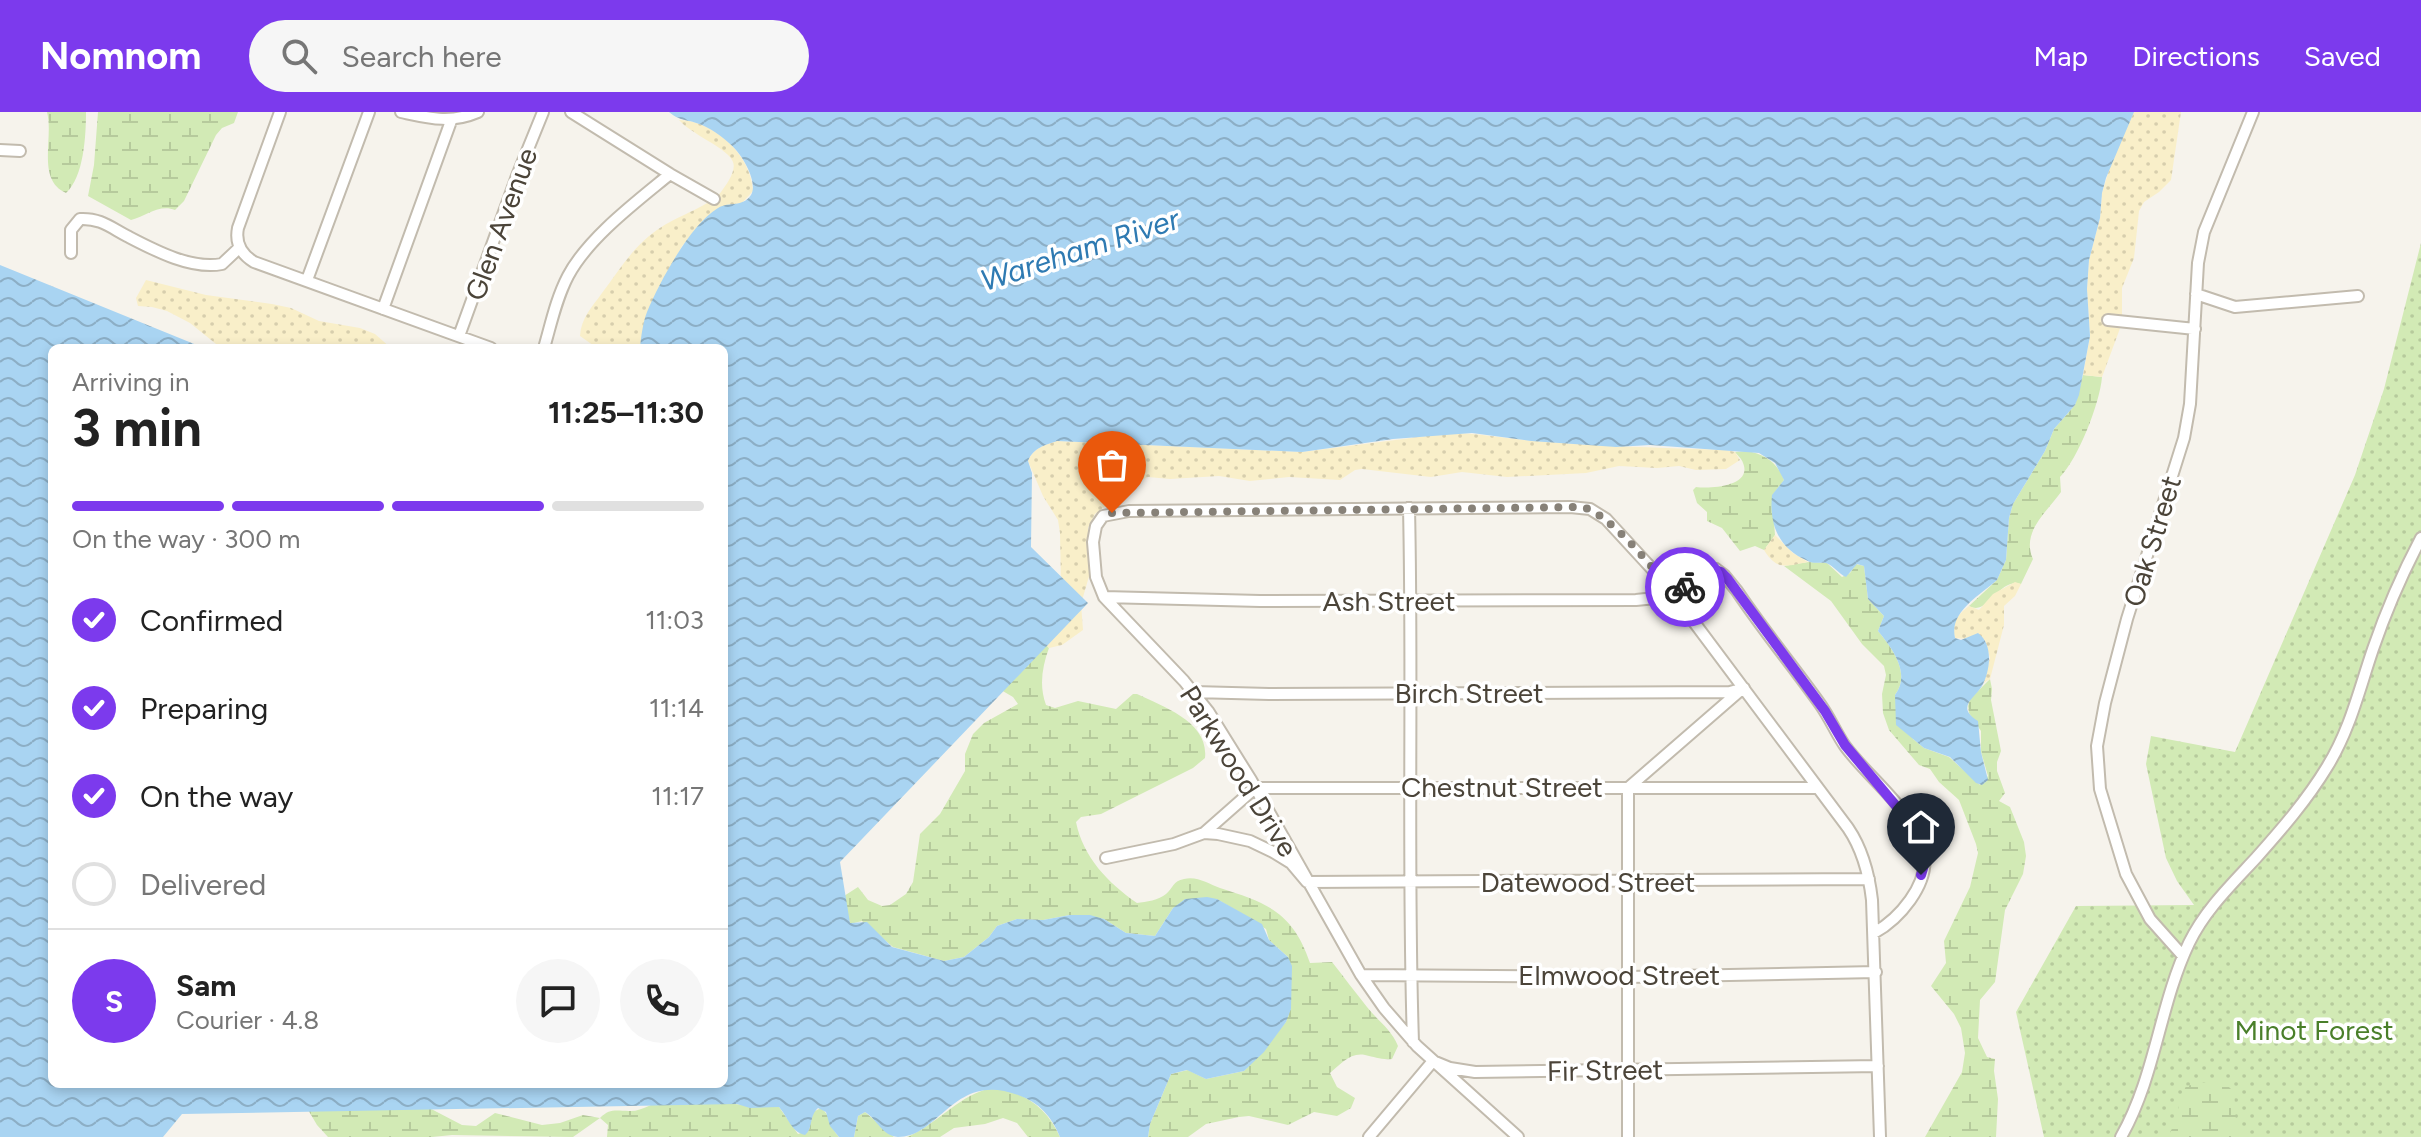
<!DOCTYPE html>
<html lang="en">
<head>
<meta charset="utf-8">
<style>
	:root { --surface:#fff; --page:#f6f6f6; --text:#222; --muted:#767676; --line:#e0e0e0; --accent:#7c3aed }
	body { margin:0; font-family:Figtree,sans-serif; background:var(--page); color:var(--text); height:100vh; display:flex; flex-direction:column; font-size:30px; white-space:nowrap }
	* { box-sizing:border-box; margin:0 }
	p { font-size:26px; color:var(--muted) }
	.icon { flex:none; width:44px; height:44px; fill:none; stroke:currentColor; stroke-width:2; stroke-linecap:round; stroke-linejoin:round }
	.map { position:relative; flex:1; overflow:hidden }
	.sheet { position:absolute; left:48px; top:232px; width:680px; height:744px; display:flex; flex-direction:column; background:var(--surface); border-radius:12px; box-shadow:0 4px 12px #0003 }
	.sheet>* { flex:none }
	.pin { position:absolute; display:grid; place-items:center; width:68px; height:68px; color:#fff; margin:-82px -34px; border-radius:50% 50% 50% 0; rotate:-45deg; box-shadow:0 0 8px #0007 }
	.pin .icon { rotate:45deg }
	.courier { position:absolute; display:grid; place-items:center; width:80px; height:80px; margin:-40px; border:6px solid #7c3aed; border-radius:50%; background:#fff; color:#222; box-shadow:0 2px 10px #0007 }
	.headline em { font-style:normal; font-weight:700 }
	.headline div { display:flex; flex-direction:column-reverse }
	.headline { display:flex; align-items:center; justify-content:space-between; height:136px; padding:0 24px }
	h1 { font-size:52px; font-weight:700; line-height:60px }
	.bar { display:grid; grid-template-columns:repeat(4,1fr); gap:12px 8px; align-content:center; height:96px; padding:0 24px }
	.bar i { height:10px; border-radius:6px; background:var(--line) }
	.bar .selected { background:var(--accent) }
	.bar p { grid-column:span 4 }
	.line { display:flex; align-items:center; gap:20px; padding:0 24px; border-top:2px solid var(--line) }
	.line div { flex:1 }
	.round { display:grid; place-items:center; flex:none; width:84px; height:84px; border-radius:42px; background:var(--page) }
	ol { padding:0 24px; list-style:none }
	li { display:flex; align-items:center; gap:24px; height:88px }
	li p { margin-inline-start:auto }
	li .icon { padding:8px; border-radius:50%; background:var(--accent); color:#fff; stroke-width:4 }
	li:last-child { color:var(--muted) }
	li i { width:44px; height:44px; border:4px solid var(--line); border-radius:50% }
	header { display:flex; align-items:center; gap:48px; box-sizing:border-box; height:112px; padding:0 40px; background:var(--accent); color:#fff }
	header strong { font-size:38px }
	nav { display:flex; gap:44px; margin-inline-start:auto; font-size:28px }
	.search { width:560px; height:72px; background:var(--page); display:flex; align-items:center; gap:20px; box-sizing:border-box; padding:0 28px; border-radius:44px; color:var(--muted); font-size:30px }
	.map>svg:first-child { display:block }
</style>
</head>
<body>
<header>
<strong>Nomnom</strong>
<div class="search"><svg class="icon" aria-label="search" viewBox="0 0 24 24"><circle cx="10" cy="10" r="6"/><path d="M15 15l6 6"/></svg>Search here</div>
<nav><a>Map</a><a>Directions</a><a>Saved</a></nav>
</header>
<div class="map">
<svg width="2421" height="1025" viewBox="0 0 2421 1025">
	<defs>
		<pattern id="green-dots" width="8" height="8" patternUnits="userSpaceOnUse" patternTransform="scale(2)"><rect width="8" height="8" fill="#d2eab5"/><path d="M2 2h.1M6 6h.1" fill="none" stroke="#b6ca9c" stroke-width="1.8" stroke-linecap="round"/></pattern>
		<pattern id="wetland-marsh" width="20" height="14" patternUnits="userSpaceOnUse" patternTransform="scale(2)"><rect width="20" height="14" fill="#d2eab5"/><path d="M1 5h8M5 5V1M11 12h8M15 12V8" fill="none" stroke="#b6ca9c"/></pattern>
		<pattern id="sand-dots" width="8" height="8" patternUnits="userSpaceOnUse" patternTransform="scale(2)"><rect width="8" height="8" fill="#f9efc9"/><path d="M2 2h.1M6 6h.1" fill="none" stroke="#d7cead" stroke-width="1.8" stroke-linecap="round"/></pattern>
		<pattern id="water-waves" width="16" height="10" patternUnits="userSpaceOnUse" patternTransform="scale(2)"><rect width="16" height="10" fill="#a9d4f2"/><path d="M0 5q4-4 8 0t8 0" fill="none" stroke="#8caec5"/></pattern>
	</defs>
	<rect width="100%" height="100%" fill="#f6f3ec"/>
	<path fill="url(#green-dots)" d="M2421,131V1025H2044L2016,900L2076,794L2194,793L2177,769L2166,746L2146,652L2151,624L2235,640L2355,363L2384,277Z"/>
	<path fill="url(#wetland-marsh)" d="M47,0H86C86,23 84,65 66,81C36,68 54,26 47,0Z
		M98,0H238L234,11L222,16L216,23L184,89L175,98C159,92 147,104 131,108L88,84L94,53Z
		M2083,263L2102,265C2100,291 2078,347 2060,365L2061,380C2046,401 2021,420 2033,447L2021,472C1997,466 1989,505 1969,494L1997,468L2006,448L2009,406L2013,392L2045,339L2054,317L2075,293Z
		M1746,339C1765,342 1777,350 1784,368L1772,384L1775,423L1764,438L1755,434L1740,439L1722,416L1707,409V400L1697,391L1693,378L1696,375C1709,377 1753,375 1743,351C1742,347 1738,344 1735,340Z
		M1808,450L1827,451L1842,465L1850,461L1856,452L1864,454L1868,487L1884,504L1878,519C1893,537 1911,562 1895,583L1913,627L1924,636L1949,645L1980,673L1988,664L1981,640V619L1969,601L1968,594L1970,587L1990,567L1992,577L1991,588L2001,639L1997,650V659L2005,681L1999,689L2010,695L2024,730L2026,744L2023,762L2005,798L1995,870L1980,888L1978,926L1987,945L1995,947L1994,959L1998,987L1996,1025H1925L1962,960L1965,941L1961,916L1954,902L1931,874L1946,851L1944,829L1970,775L1978,741L1976,732L1959,688L1939,670L1930,657L1919,653L1889,618L1883,601L1882,582L1886,563L1884,554L1862,532L1831,489L1784,454Z
		M1037,523L1049,536C1042,555 1039,574 1046,593L1055,596L1078,589L1116,597L1133,582H1137C1164,595 1209,610 1205,646L1193,656L1101,702L1081,705L1076,710C1083,745 1108,771 1137,791C1146,790 1159,788 1166,782C1173,776 1173,769 1184,767C1198,764 1208,772 1220,776C1267,791 1293,800 1310,851L1332,850C1343,864 1355,880 1367,895C1378,909 1391,917 1398,934L1392,947C1381,948 1375,945 1365,943C1350,940 1340,953 1330,961L1337,975L1355,986L1351,996L1337,1004L1314,1000L1288,1013L1249,1004L1239,1005L1206,1012L1188,1025H1148L1150,1012L1171,962L1188,958L1206,967L1244,959L1286,910L1291,892L1288,845L1269,828L1266,817L1217,787L1173,796L1155,824L1126,821L1104,807L1070,803L1043,808L1017,807L997,814L989,825L964,845L944,849L893,835L862,809L850,812L844,784L858,775L868,788L882,794L890,793L906,782L913,770L920,722L940,702L965,659V642L973,622L984,611L1018,592L1013,585L1001,578Z
		M2218,968L2225,971L2234,980L2236,1011L2241,1025H2168C2177,1009 2178,991 2186,974Z
		M267,972L412,987L462,1013L476,1014L495,1001L542,1013L560,1011L583,1003L600,1006C610,996 616,999 629,999C642,1000 653,990 665,988C703,984 741,996 779,995L798,1022L809,1018L813,1000L821,996C831,1003 830,1016 839,1025H607L608,1013L600,1006L573,1025L452,1023L432,1025H328L317,1013L307,996Z
		M987,977C1021,976 1047,995 1060,1025H1028L1017,1011L1003,1006L985,1012L954,1016L940,1025H907C936,1013 956,986 987,977Z
		M865,1000L894,1025H902H854L858,1004Z"/>
	<path fill="url(#sand-dots)" d="M2134,0H2181L2171,68L2159,80L2144,90L2139,99L2134,146L2122,176V211L2102,265L2083,263L2090,224L2087,177L2089,148L2100,106L2102,81L2113,45Z
		M679,8C715,9 751,43 753,79L742,91L724,94L682,134L648,199L640,236H597L580,224C581,206 592,195 602,181C621,156 635,131 663,114C677,105 712,92 721,80C727,72 738,57 732,48C725,35 691,22 679,8Z
		M146,168L206,183L272,192L291,196L319,209L360,216L375,222L391,236H221L190,211L167,199L152,195L138,194L136,186Z
		M1450,321C1479,321 1507,327 1536,329C1599,334 1663,336 1726,338L1735,340L1740,348L1726,357L1696,358L1679,354L1657,356L1619,354L1586,361L1507,365L1462,360L1431,365L1362,357L1355,358L1340,368L1289,365L1250,369L1219,364L1170,367L1148,365L1139,369L1095,402L1088,416L1090,461L1081,492L1083,518L1062,533L1049,536L1037,523L1061,475L1060,421L1058,408L1043,384L1028,349C1033,336 1045,333 1057,329L1302,340Z
		M1775,423L1793,441L1808,450C1786,454 1777,459 1764,438Z
		M2015,470L2021,472L2015,484L2004,494V513L1990,567L1984,571L1990,546L1985,528L1955,526C1951,511 1957,503 1969,494L1979,498L1993,482Z"/>
	<path fill="url(#water-waves)" d="M669,0H2134L2106,66L2102,81L2100,106L2089,148L2087,177L2090,224L2079,283L2075,293L2054,317L2045,339L2013,392L2009,406L2006,448L1997,468C1979,484 1949,500 1955,526L1961,528L1978,521C1994,533 1990,559 1982,574C1973,588 1956,595 1978,609L1981,640L1988,668L1982,673L1976,671L1950,645L1924,636L1896,613L1895,583C1911,562 1893,537 1878,519L1884,504L1868,487L1864,454L1857,452L1846,465C1839,462 1834,454 1826,451C1820,450 1813,452 1808,449C1779,437 1769,413 1772,383L1784,368L1775,351L1759,341L1650,333L1616,335L1531,329L1472,321L1393,327L1302,340L1057,329C1045,333 1033,336 1028,349L1032,361L1031,435L1088,491L840,750L850,811L867,810L892,835L944,849L964,845L989,825L997,814L1017,807L1043,808L1070,803H1090L1104,807L1126,821L1155,824L1173,796L1185,787L1207,785L1217,787L1262,812L1269,828L1288,845L1292,854L1291,897L1286,910L1264,940L1244,959L1206,967L1187,958L1171,962L1150,1012L1148,1025H1060C1052,1005 1039,990 1018,983C954,959 940,1025 898,1025C881,1023 878,1008 865,1000L858,1004L854,1025H839L830,1014L826,1000L818,996C809,1004 813,1017 805,1023C791,1020 788,1005 779,995L750,996L737,992L182,1002L163,1025H0V153L204,236H52V972H724V236H640C641,225 643,210 647,200C660,169 690,113 718,96C730,89 742,96 751,83C758,71 744,47 736,38C728,29 714,18 702,13C688,7 681,10 669,0Z"/>
	<g fill="none" stroke-linecap="round" stroke-linejoin="round">
		<g stroke="#c2bbae" stroke-width="14">
			<path id="minor" d="M280,0L238,116C235,131 241,142 254,150L491,236
				M401,0C429,6 450,12 478,0
				M571,0L670,62L714,87
				M0,38L20,39
				M71,141V118L80,107C100,106 110,115 127,124C154,138 191,158 222,152L239,136
				M307,168L369,0
				M2196,182L2235,195L2358,184
				M383,197L451,9
				M2108,208L2195,217
				M459,224L517,64L543,0
				M544,236C551,212 556,187 568,164C588,126 636,90 670,62
				M1409,396C1413,574 1407,752 1413,930
				M1104,485L1260,489L1636,488L1675,484L1706,459L1716,457L1724,463L1737,479C1763,518 1793,554 1820,592C1830,606 1836,621 1845,634C1868,666 1917,701 1924,742C1929,773 1899,807 1874,821
				M1194,580L1269,582L1730,580L1744,576
				M1204,721L1255,676H1818
				M1106,746L1174,732L1204,721L1218,722L1250,729L1273,740L1291,751L1307,770L1869,767
				M2183,844L2150,807L2126,762L2100,677L2097,634L2105,591L2127,507L2184,326L2190,292L2198,151L2204,120L2253,0
				M1361,863L1628,865L1876,860
				M1369,1025L1433,949L1450,956L1475,960L1878,954
				M1518,1025L1417,934L1384,896L1361,863L1251,668L1208,599L1184,569L1104,485L1096,465L1093,430L1096,414L1103,404L1129,399L1570,395L1590,397L1606,407L1664,470L1848,716C1863,738 1869,762 1872,788L1880,1025
				M1628,1025V676L1742,577
				M2121,1025C2156,963 2159,894 2189,831C2205,798 2231,773 2256,746C2281,718 2307,688 2327,655C2350,618 2359,578 2373,537C2386,499 2402,462 2421,426"/>
		</g>
		<use href="#minor" stroke="#fff" stroke-width="10"/>
	</g>
	<g fill="none" stroke-linecap="round" stroke-linejoin="round">
		<path stroke="#878178" stroke-width="8" stroke-dasharray="0 14.4" d="M1112,401L1581,395C1608,399 1658,461 1675,484L1685,475"/>
		<path stroke="#7c3aed" stroke-width="10" d="M1685,475L1712,457L1721,460L1727,466L1825,599L1845,633L1907,707L1923,739L1924,753L1921,763"/>
	</g>
	<g text-anchor="middle" stroke-width="7" stroke-linejoin="round" paint-order="stroke">
		<g font-size="28" fill="#4b4439" stroke="#fff">
			<text transform="translate(501 112) rotate(-70)" y="10">Glen Avenue</text>
			<text transform="translate(2152 429) rotate(-73)" y="10">Oak Street</text>
			<text x="1389" y="499">Ash Street</text>
			<text x="1469" y="591">Birch Street</text>
			<text transform="translate(1239 659) rotate(58)" y="10">Parkwood Drive</text>
			<text x="1502" y="685">Chestnut Street</text>
			<text x="1588" y="780">Datewood Street</text>
			<text x="1619" y="873">Elmwood Street</text>
			<text transform="translate(1605 958) rotate(-1)" y="10">Fir Street</text>
		</g>
		<g font-size="28" fill="#4a7f2a" stroke="#fff">
			<text x="2314" y="928">Minot Forest</text>
		</g>
		<g font-size="30" font-style="italic" fill="#2e7ab2" stroke="#fff">
			<text transform="translate(1080 138) rotate(-18)" y="10">Wareham River</text>
		</g>
	</g>
</svg>
<div class="pin" style="left:1112px;top:401px;background:#ea580c"><svg class="icon" aria-label="bag" viewBox="0 0 24 24"><path d="M5 8h14l-1 12H6zM9 8a3 3 0 0 1 6 0"/></svg></div>
<div class="pin" style="left:1921px;top:763px;background:#1f2937"><svg class="icon" aria-label="home" viewBox="0 0 24 24"><path d="M3 11l9-7 9 7M6 9v11h12V9"/></svg></div>
<div class="courier" style="left:1685px;top:475px"><svg class="icon" aria-label="bike" viewBox="0 0 24 24"><circle cx="6" cy="16" r="4"/><circle cx="18" cy="16" r="4"/><path d="M6 16l4-8h5l3 8M10 8l3 8H6M13 5h3"/></svg></div>
<section class="sheet">
<div class="headline"><div><h1>3 min</h1><p>Arriving in</p></div><em>11:25–11:30</em></div>
<div class="bar"><i class="selected"></i><i class="selected"></i><i class="selected"></i><i></i><p>On the way · 300 m</p></div>
<ol>
<li><svg class="icon" aria-label="check" viewBox="0 0 24 24"><path d="M5 12l5 5 9-10"/></svg>Confirmed<p>11:03</p></li>
<li><svg class="icon" aria-label="check" viewBox="0 0 24 24"><path d="M5 12l5 5 9-10"/></svg>Preparing<p>11:14</p></li>
<li><svg class="icon" aria-label="check" viewBox="0 0 24 24"><path d="M5 12l5 5 9-10"/></svg>On the way<p>11:17</p></li>
<li><i></i>Delivered</li>
</ol>
<div class="line" style="height:144px"><b class="round" style="background:var(--accent);color:#fff">S</b><div><b>Sam</b><p>Courier · 4.8</p></div><a class="round"><svg class="icon" aria-label="chat" viewBox="0 0 24 24"><path d="M4 5h16v11H9l-5 4z"/></svg></a><a class="round"><svg class="icon" aria-label="phone" viewBox="0 0 24 24"><path d="M5 4h4l2 5-3 2q2 4 5 5l2-3 5 2v4C11 20 4 13 5 4z"/></svg></a></div>
</section>
</div>
</body>
</html>
